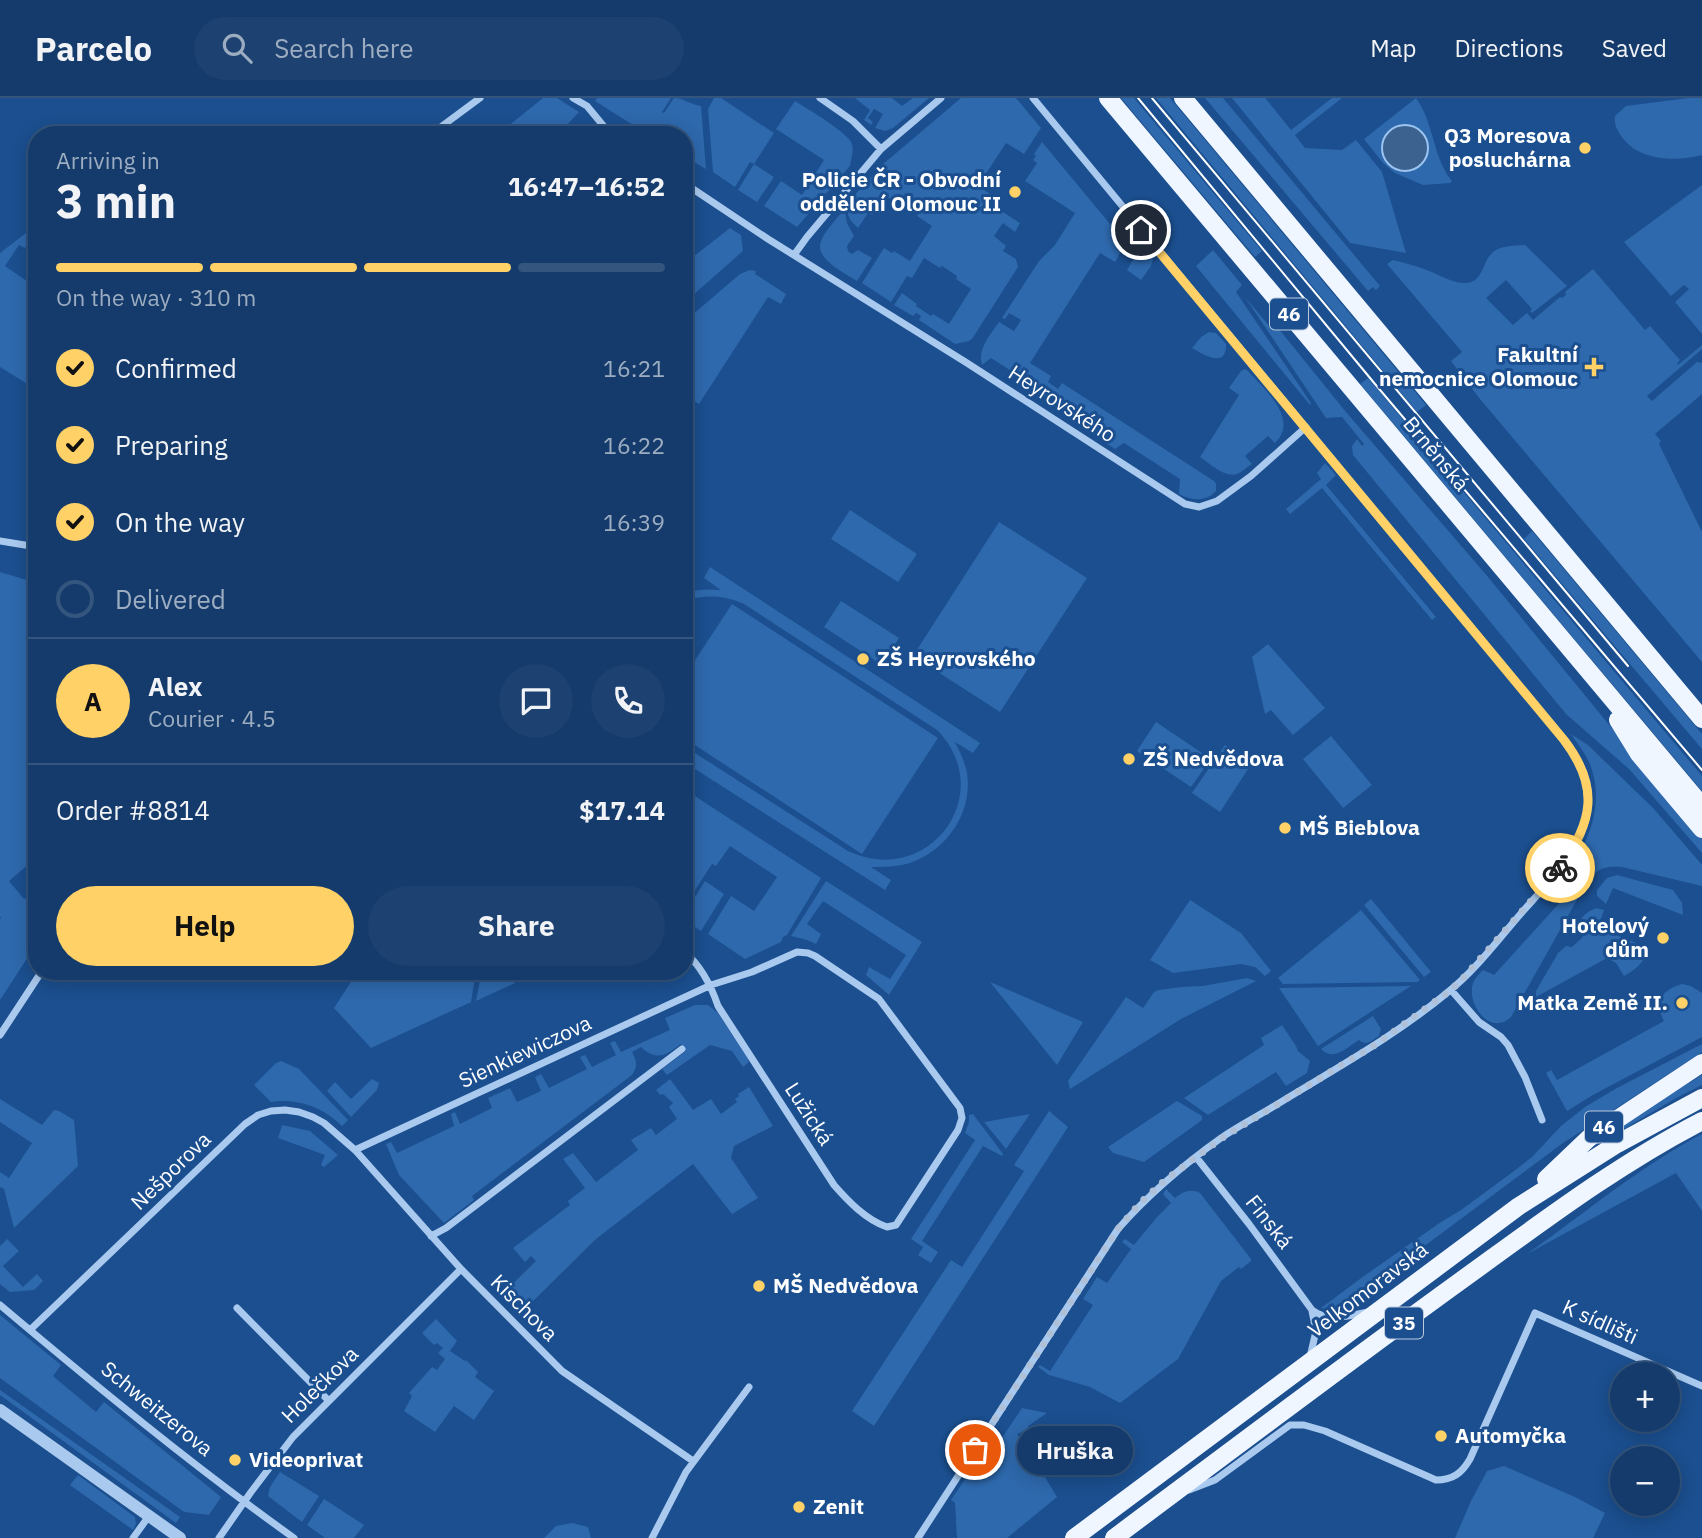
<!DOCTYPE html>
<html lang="en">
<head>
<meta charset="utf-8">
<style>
	:root { --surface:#143b6b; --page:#1d4271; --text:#f1f3f6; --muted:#9dadc1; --line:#33557e; --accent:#ffd166 }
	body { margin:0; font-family:"IBM Plex Sans",sans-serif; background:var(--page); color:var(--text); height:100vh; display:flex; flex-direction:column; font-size:26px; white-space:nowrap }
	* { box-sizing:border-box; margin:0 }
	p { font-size:23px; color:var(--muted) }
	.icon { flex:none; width:38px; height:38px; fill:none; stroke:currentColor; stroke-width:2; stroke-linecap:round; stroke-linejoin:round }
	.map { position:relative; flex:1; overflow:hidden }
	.details { position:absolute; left:28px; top:28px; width:665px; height:854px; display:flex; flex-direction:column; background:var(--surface); border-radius:28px; box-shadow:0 4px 18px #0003,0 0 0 2px var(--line) }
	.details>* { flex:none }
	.tools { position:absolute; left:1610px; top:1264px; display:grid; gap:14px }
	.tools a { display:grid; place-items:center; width:70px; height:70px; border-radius:50%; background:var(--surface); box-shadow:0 4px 18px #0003,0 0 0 2px var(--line); font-size:35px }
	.pin { position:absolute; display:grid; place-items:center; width:60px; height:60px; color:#fff; margin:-30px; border:4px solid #fff; border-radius:50%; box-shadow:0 2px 7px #0007 }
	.courier { position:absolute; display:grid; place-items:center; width:70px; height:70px; margin:-35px; border:5px solid #ffd166; border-radius:50%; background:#fff; color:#222; box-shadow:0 2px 9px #0007 }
	.bubble { position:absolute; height:49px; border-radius:24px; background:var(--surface); box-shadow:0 4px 18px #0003,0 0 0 2px var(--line); font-size:23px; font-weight:700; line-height:49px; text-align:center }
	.head em { font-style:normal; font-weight:700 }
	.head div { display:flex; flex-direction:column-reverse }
	.head { display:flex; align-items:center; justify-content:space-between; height:119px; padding:0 28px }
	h1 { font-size:46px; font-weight:700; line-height:52px }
	.bar { display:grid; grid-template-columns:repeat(4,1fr); gap:10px 7px; align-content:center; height:84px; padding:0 28px }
	.bar i { height:9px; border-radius:5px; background:var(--line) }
	.bar .selected { background:var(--accent) }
	.bar p { grid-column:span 4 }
	.line { display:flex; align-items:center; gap:18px; padding:0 28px; border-top:2px solid var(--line) }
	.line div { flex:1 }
	.round { display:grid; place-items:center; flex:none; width:74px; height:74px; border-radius:37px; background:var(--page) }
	ol { padding:0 28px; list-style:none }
	li { display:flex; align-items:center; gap:21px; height:77px }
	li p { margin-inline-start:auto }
	li .icon { padding:7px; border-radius:50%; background:var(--accent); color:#111; stroke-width:4 }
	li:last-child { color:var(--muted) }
	li i { width:38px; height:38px; border:4px solid var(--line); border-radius:50% }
	.action { display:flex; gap:14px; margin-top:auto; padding:14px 28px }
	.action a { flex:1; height:80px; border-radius:42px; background:var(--accent); color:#111; font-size:28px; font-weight:700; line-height:80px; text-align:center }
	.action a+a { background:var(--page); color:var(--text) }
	header { display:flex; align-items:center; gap:42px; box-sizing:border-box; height:98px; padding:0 35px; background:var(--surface); border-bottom:2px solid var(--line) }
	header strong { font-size:33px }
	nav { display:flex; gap:38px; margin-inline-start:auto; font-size:24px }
	.search { width:490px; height:63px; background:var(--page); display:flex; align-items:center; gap:18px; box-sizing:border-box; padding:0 24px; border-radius:38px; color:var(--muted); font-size:26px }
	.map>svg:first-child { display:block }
</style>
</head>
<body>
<header>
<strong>Parcelo</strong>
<div class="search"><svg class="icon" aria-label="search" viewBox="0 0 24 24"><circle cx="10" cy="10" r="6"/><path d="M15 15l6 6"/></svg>Search here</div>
<nav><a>Map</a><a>Directions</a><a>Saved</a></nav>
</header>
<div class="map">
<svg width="1702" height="1440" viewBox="0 0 1702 1440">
	<rect width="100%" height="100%" fill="#1b4f8f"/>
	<path fill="#2e69ad" d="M543,0H557L579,14L565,29L497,37Z
		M597,0H671L662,14L664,15L674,0C684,0 691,7 701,8L706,71L684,58V37H649L595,3Z
		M714,0H721L774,35L754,66L774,79L757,104L738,92L754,66L750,64L735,89L713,74L708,11Z
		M855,0H892L902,8L913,0H929L893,30L885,33L875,30L883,16L874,11L868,20L873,24L871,27L864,22L870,12Z
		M961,0H1016L1041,30L1024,56L1006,45L978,88L996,100L992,107L1020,125L1015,134L1003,125L994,138L1006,148L1003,153L1016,161L1018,169L972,241L969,243L955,246L919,222L921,218L916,215L913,218L894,207L902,195L917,206L916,208L931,218L933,216L949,226L971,191L956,181L957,178L942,168L940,170L924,160L912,180L907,178L891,204L862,185L884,150L892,155L894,153L910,163L932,128L917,118L919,115L903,105L901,108L885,97L872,117L868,115L858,130L851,123L848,117V109L852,100L882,67Z
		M1121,0H1134L1262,153L1255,159Z
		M1156,0H1170L1426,307L1417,314Z
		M1205,0H1223L1380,188L1376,192L1373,189L1368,193Z
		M1232,0H1266V1L1291,32L1332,0H1342L1295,37L1305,50L1342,52L1356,42L1382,74L1406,155L1350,145Z
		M1416,0C1434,24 1433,61 1452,83L1450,85L1423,87L1395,75L1383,65L1364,41Z
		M1689,0H1702V57C1676,64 1639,63 1622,39C1617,32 1614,27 1615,18L1626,8Z
		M795,3C806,10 849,35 852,46C854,53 851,61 850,68L797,129L764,108L781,83L802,97L824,62L776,31Z
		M1042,44L1120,138L1130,130L1132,134L1115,164L1100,155L1030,265L1051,278L1048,284L1058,291L1062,285L1214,383L1216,386V393C1206,404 1192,403 1179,396L1180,381L1124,345L1115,351L1106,345L1112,334L1103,329L1097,339L1085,332L1087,321L991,260L982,267C977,251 990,237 999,224L1014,233L1021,222L1009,215L1005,221L1002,220L1039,163L1055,147L1075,115L1025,83L1037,65L1033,62L1036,58L1034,56Z
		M1702,87V236L1675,204L1689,191L1684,187L1671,198L1624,144Z
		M845,114L847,125L854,138L847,148L848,153L852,156L858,152L872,160L857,183C845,175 814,161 821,143C825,133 835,123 841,115Z
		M730,130L741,137L743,153L684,205V166Z
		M26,135L32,139L25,150L19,147L5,168L37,190V292L0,269V155Z
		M1525,147L1567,188L1532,215L1530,213L1532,211L1506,182L1486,200L1513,227L1527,215L1533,222L1560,199L1562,200L1566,197L1565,194L1593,171L1645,232L1650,228L1680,262L1677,266L1678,267L1702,247V251L1647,298L1652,303L1697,264L1702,265V296L1655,336L1661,343L1659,346L1702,434V564L1480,301L1451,263L1462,254L1387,166L1393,162C1405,165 1417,168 1429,173C1440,177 1454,186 1466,185C1484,184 1482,163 1493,154C1502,147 1514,148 1525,147Z
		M1141,148H1145L1153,160L1151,168L1141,182L1127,172Z
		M1213,152L1242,187L1236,194L1311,305L1310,307L1196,168Z
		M750,172L756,173L755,176L786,196L781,206L768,199L699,306L684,296V283L689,275L688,263L684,251V224L740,176Z
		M1245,199L1270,229L1274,225L1346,314L1488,479L1702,740V755L1629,671L1566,616L1353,357L1352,348L1357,341L1362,348L1364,346L1342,319L1326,320Z
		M1209,234L1216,235L1226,246C1227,271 1204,257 1192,250L1201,239Z
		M1245,271L1248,273C1264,291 1300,321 1275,345L1268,338L1245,358L1252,366C1247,369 1242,374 1237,376C1225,380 1209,365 1200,359L1239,297L1229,290L1241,273Z
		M1368,280L1702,678V693L1360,286Z
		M1325,365L1336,377L1326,387L1436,519L1432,522L1322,390L1290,416L1286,411L1321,381L1317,375Z
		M850,412L917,456L898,484L831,441Z
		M999,424L1087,480L1000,614L913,558Z
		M1532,433L1702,636V651L1524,441Z
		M710,469L980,645L973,655L955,644C960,654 965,664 967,675C973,715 947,752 910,765C897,769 884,769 871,769L891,782L885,792L684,664V648L848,753C929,791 999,695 937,632L744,506C725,497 704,496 684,503V496C696,491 709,491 721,492L704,480Z
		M0,474L37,485V759L9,783L24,801L37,792V845L0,902V821L1,820L0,818Z
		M841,503L899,540L882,567L824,529Z
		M732,506L938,640L862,756L684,640V579Z
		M1268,546L1325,610L1293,637L1271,612L1265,616L1252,559Z
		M1156,624L1211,661L1191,689L1137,653Z
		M1571,636L1588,647L1654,711L1702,767V788L1622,769C1600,767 1594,773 1583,791L1511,919C1490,939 1466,906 1473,885C1475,880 1479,876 1483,872L1494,877L1572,791L1564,781C1587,747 1605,710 1591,669C1587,657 1578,647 1571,636Z
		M1331,638L1372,687L1343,710L1303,661Z
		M1225,647L1252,665L1220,714L1192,695Z
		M684,691L821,780L787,837L783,839L781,844L745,861L708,836L731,798L754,813L777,779L730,748L716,768L712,766L684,809Z
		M1617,777L1673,792L1682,805L1683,817L1613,790L1606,806L1597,798V792L1607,780Z
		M705,783L724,796L701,833L684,822V817Z
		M826,783L922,844L889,897L866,877L869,869L890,881L906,857L823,803L807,826L821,836L816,846L807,842L791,838Z
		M1371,801L1431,874L1424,879L1364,807Z
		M1190,802L1241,835L1271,873L1265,878L1255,869L1241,866L1173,875L1150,862Z
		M1596,810L1604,812L1598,830L1649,850C1645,863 1636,872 1624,878L1616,865L1607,860L1536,899V893L1558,855L1566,848L1572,849L1583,839C1576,825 1581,816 1596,810Z
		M1361,812L1420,882L1417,884L1283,886L1278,880Z
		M358,873H476L471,904L371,950L334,910Z
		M482,873H510L508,876L515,885L476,903Z
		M1247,880L1256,883L1181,921L1070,991L1068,983L1126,899L1143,910L1154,894L1159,892L1181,889L1203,888Z
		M990,884L1083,924L1057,967Z
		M1682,886L1691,888L1702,895V939L1593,997L1567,1013L1546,975L1551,972L1557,982L1664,923C1654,904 1661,892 1682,886Z
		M1411,888L1318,948L1279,890Z
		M695,907H708L718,915L747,959L749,964L743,969L732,953L710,947L667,977L662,971L686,953L681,946C666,957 657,964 641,949L632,954C637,963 638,968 632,977L472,1098L474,1102L444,1125L399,1077L386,1046L391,1044L397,1055L454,1028L451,1016L455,1014L460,1026L492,1010L488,1000L510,990L517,1004L541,993L535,979L541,976L549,990L587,971L580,959L585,957L592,969L616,957L610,945L615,943L621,954L670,932L665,920Z
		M1373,918L1381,931L1379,938C1372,942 1367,949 1359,942C1346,950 1334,964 1321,951Z
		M1282,927L1296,948L1298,953L1310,963L1307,975L1286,988L1276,974L1208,1017L1184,1000L1264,947L1261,940Z
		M1702,946V954L1563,1045L1403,1164L1344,1210L1331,1213L1321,1210L1364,1178L1441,1124L1461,1112L1510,1076L1532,1059L1561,1028L1585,1009L1617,990Z
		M281,963L299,971L348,1022L342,1028C322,1009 299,1000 271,1004L254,987L276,965Z
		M1702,977V987L1678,999L1600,1045L1595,1046L1599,1040Z
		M372,981L379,985L377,992L351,1019L327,993L335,984L351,1001Z
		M670,981L693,1012L711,1001L721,1016L737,1004L735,1001L739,998L738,996L749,989L773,1028L734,1048L731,1060L758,1100L732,1116L693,1066L596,1141L525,1211L503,1195L536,1163L531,1158L525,1164L513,1150L570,1107L568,1103L585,1090L563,1061L573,1055L596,1084L638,1052L631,1042L651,1030L656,1037L677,1021L669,1009L673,1005L663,996L660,997L656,992Z
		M0,1001L42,1027L54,1012L59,1013L74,1022L78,1068L14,1130L4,1091L0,1089V1074L9,1080L32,1045L0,1024Z
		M1177,1003L1202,1018V1022L1144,1064L1113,1055L1108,1049Z
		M1049,1013L1068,1029L874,1328L852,1313L951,1162L962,1169L1024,1073L1014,1067Z
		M973,1016L1003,1056L1002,1058L983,1048L922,1143L938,1154L931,1165L918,1157L923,1149L911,1141L975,1042L965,1035L969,1024V1017Z
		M1030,1016L1006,1051L984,1024Z
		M282,1027L310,1033L338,1057L324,1069L321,1067L325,1057L278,1040Z
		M1702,1036V1113L1676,1075L1527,1156C1585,1115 1639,1069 1702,1036Z
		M1166,1091L1175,1100C1182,1094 1191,1090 1200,1095L1251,1161V1163L1241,1171L1239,1169L1221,1183L1178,1261L1120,1305L1090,1289L1049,1277L1038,1269L1040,1267L1050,1273L1093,1207L1083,1201L1097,1179L1107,1185L1131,1151L1122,1144L1125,1141L1134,1147L1157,1119L1171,1105L1163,1096Z
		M7,1141L19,1153L3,1168L23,1189L37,1176L43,1183L34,1192L10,1194L0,1186V1148Z
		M0,1217L61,1267L53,1278L96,1314L104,1304L221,1399L209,1417L184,1414L0,1280Z
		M436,1221L457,1243L450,1253L465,1263L466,1262L478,1274L475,1279L494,1293L474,1322L454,1308L435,1334L404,1313L412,1298L409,1295L432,1269L437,1272L445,1261L438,1255L443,1250L437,1245L434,1247L422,1235Z
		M0,1292L180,1419L176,1425L0,1297Z
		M1022,1310L1047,1315L1028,1328L1029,1331L1017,1336L1023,1345L1032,1336L1055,1371L1043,1376L1057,1399L1007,1440H957L955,1405L951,1402L972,1371H981Z
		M1504,1368L1575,1399L1605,1415L1593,1440H1455L1471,1403L1487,1373Z
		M280,1374L319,1398L302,1424L268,1398L270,1389Z
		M78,1377L135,1419L136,1426L133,1432L70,1387Z
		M324,1401L364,1427L354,1440H325L307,1427Z
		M572,1425L588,1429L591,1440H544L556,1428Z"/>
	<path fill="#3c6290" stroke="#9cc4f0" stroke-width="2" d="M1382 50a23 23 0 1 1 46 0a23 23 0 1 1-46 0Z"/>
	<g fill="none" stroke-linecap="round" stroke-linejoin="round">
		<path stroke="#a9c9ee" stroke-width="7" d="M573,0L587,8L611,37
			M820,0L853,23L881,51
			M430,37L480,0
			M684,85L768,141L967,265L1185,406L1199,409L1217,403L1251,378L1306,329
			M794,157L807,139L881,51L941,0
			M0,443L37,449
			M1451,892L1479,924L1501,939L1508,947L1525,979L1542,1022
			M0,937L42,873
			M355,1052L711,887L752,874L797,854L808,855L815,858L879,901L960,1010L962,1020L958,1032L896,1127L887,1129C866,1122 848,1103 834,1087L718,908C711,887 701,868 684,853
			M1196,1059L1249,1126L1312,1212C1328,1225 1350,1217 1369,1214
			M431,1138L446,1130L682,951
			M0,1207C96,1288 192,1367 294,1440
			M237,1210L329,1303
			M30,1232L245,1026L258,1017L271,1013L285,1012L299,1014L313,1019L324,1025L355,1052L461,1171L562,1273L693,1363
			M1310,1259L1316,1233L1312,1213
			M1189,1392L1215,1382L1290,1327H1304L1325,1333L1436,1382C1453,1382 1462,1375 1470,1361L1535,1215L1702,1288
			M133,1440L149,1418
			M219,1440L251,1394L293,1339L461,1171
			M652,1440L686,1374L749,1289
			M918,1440L1118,1131C1149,1096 1183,1067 1221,1040C1237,1029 1254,1020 1271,1010C1331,973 1394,939 1448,894C1477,871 1500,839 1524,812C1555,777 1602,731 1585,679C1581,665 1573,654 1564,642L1033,0"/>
		<path stroke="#a9c9ee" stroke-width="12" d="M0,1312L180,1440"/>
		<path stroke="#f0f6ff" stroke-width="18" d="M1108,0L1702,708
			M1183,0L1702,621
			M1618,622L1639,656L1702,731
			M1546,1081L1589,1040L1702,965
			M1074,1440L1519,1108L1617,1046L1702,1000
			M1114,1440C1229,1354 1343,1268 1459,1184C1538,1127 1615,1068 1702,1023"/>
		<path stroke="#fff" stroke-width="2" d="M1138,0L1375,286L1702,672
			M1152,0L1628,568"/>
	</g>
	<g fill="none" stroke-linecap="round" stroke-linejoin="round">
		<path stroke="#afc1d8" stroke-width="7" stroke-dasharray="0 12.6" d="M975,1352L1118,1131L1140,1105L1164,1083L1222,1040L1378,945L1451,892L1465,878L1560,770"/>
		<path stroke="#ffd166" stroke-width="9" d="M1141,132L1564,642C1600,689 1593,724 1560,770"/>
	</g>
	<g fill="#ffd166" stroke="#1b4f8f" stroke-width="2.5">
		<circle cx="1585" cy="50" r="7"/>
		<circle cx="1015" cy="94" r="7"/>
		<path d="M1590.5 258.5h7v7h7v7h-7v7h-7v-7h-7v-7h7z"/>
		<circle cx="863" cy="561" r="7"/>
		<circle cx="1129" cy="661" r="7"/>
		<circle cx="1285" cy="730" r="7"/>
		<circle cx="1663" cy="840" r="7"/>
		<circle cx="1682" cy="905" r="7"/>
		<circle cx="759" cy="1188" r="7"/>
		<circle cx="1441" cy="1338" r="7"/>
		<circle cx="235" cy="1362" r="7"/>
		<circle cx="799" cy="1409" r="7"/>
	</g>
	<g text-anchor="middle" stroke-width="6" stroke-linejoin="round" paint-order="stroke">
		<g fill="#1b4f8f" stroke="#bbcadd" stroke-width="2">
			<rect x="1270" y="200.5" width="38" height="31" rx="5"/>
			<rect x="1585" y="1013.5" width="38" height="31" rx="5"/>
			<rect x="1385" y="1209.5" width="38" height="31" rx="5"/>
		</g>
		<g font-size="19" font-weight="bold" fill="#fff">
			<text x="1289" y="223">46</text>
			<text x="1604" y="1036">46</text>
			<text x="1404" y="1232">35</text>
		</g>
		<g font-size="21" font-weight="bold" fill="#fff" stroke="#1b4f8f" text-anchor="start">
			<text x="1571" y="45" text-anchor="end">Q3 Moresova<tspan x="1571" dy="24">posluchárna</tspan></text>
			<text x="1001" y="89" text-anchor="end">Policie ČR - Obvodní<tspan x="1001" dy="24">oddělení Olomouc II</tspan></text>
			<text x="1578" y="264" text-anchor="end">Fakultní<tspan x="1578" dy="24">nemocnice Olomouc</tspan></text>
			<text x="877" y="568">ZŠ Heyrovského</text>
			<text x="1143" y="668">ZŠ Nedvědova</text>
			<text x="1299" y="737">MŠ Bieblova</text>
			<text x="1649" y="835" text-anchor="end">Hotelový<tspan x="1649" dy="24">dům</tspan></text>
			<text x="1668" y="912" text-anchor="end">Matka Země II.</text>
			<text x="773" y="1195">MŠ Nedvědova</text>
			<text x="1455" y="1345">Automyčka</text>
			<text x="249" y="1369">Videoprivat</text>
			<text x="813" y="1416">Zenit</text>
		</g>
		<g font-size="21" fill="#fff" stroke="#1b4f8f">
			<text transform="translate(1062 306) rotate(33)" y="7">Heyrovského</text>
			<text transform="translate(1436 356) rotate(50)" y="7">Brněnská</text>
			<text transform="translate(525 954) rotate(-25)" y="7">Sienkiewiczova</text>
			<text transform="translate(809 1016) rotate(57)" y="7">Lužická</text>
			<text transform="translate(171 1073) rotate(-44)" y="7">Nešporova</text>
			<text transform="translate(1269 1124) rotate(52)" y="7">Finská</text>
			<text transform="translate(1368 1192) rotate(-37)" y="7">Velkomoravská</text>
			<text transform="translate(524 1210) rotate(45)" y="7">Kischova</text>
			<text transform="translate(1600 1224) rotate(24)" y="7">K sídlišti</text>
			<text transform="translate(320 1287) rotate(-45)" y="7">Holečkova</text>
			<text transform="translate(157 1311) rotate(39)" y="7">Schweitzerova</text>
		</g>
	</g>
</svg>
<div class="tools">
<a>+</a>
<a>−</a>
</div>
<div class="pin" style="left:975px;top:1352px;background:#ea580c"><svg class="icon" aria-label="bag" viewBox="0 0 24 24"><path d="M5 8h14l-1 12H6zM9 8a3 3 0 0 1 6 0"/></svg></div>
<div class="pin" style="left:1141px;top:132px;background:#1f2937"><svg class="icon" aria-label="home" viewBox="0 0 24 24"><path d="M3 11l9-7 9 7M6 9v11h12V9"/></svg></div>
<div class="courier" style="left:1560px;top:770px"><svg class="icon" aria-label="bike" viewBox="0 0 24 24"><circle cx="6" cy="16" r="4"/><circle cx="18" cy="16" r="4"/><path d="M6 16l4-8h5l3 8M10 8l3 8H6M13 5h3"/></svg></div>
<div class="bubble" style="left:1017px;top:1328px;width:116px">Hruška</div>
<section class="details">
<div class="head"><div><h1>3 min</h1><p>Arriving in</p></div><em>16:47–16:52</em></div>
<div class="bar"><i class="selected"></i><i class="selected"></i><i class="selected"></i><i></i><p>On the way · 310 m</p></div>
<ol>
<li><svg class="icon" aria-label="check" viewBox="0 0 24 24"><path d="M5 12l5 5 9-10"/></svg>Confirmed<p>16:21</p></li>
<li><svg class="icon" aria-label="check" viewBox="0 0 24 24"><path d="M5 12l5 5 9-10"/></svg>Preparing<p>16:22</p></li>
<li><svg class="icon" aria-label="check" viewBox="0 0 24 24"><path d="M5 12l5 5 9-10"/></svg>On the way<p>16:39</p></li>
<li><i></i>Delivered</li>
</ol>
<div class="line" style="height:126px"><b class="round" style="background:var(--accent);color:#111">A</b><div><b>Alex</b><p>Courier · 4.5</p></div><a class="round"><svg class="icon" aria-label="chat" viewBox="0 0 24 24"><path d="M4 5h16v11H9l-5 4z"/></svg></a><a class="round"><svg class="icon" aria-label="phone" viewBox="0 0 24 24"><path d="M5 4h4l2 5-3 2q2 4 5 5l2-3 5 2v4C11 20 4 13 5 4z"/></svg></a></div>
<div class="line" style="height:91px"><div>Order #8814</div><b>$17.14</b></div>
<div class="action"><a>Help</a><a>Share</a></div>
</section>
</div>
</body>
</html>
